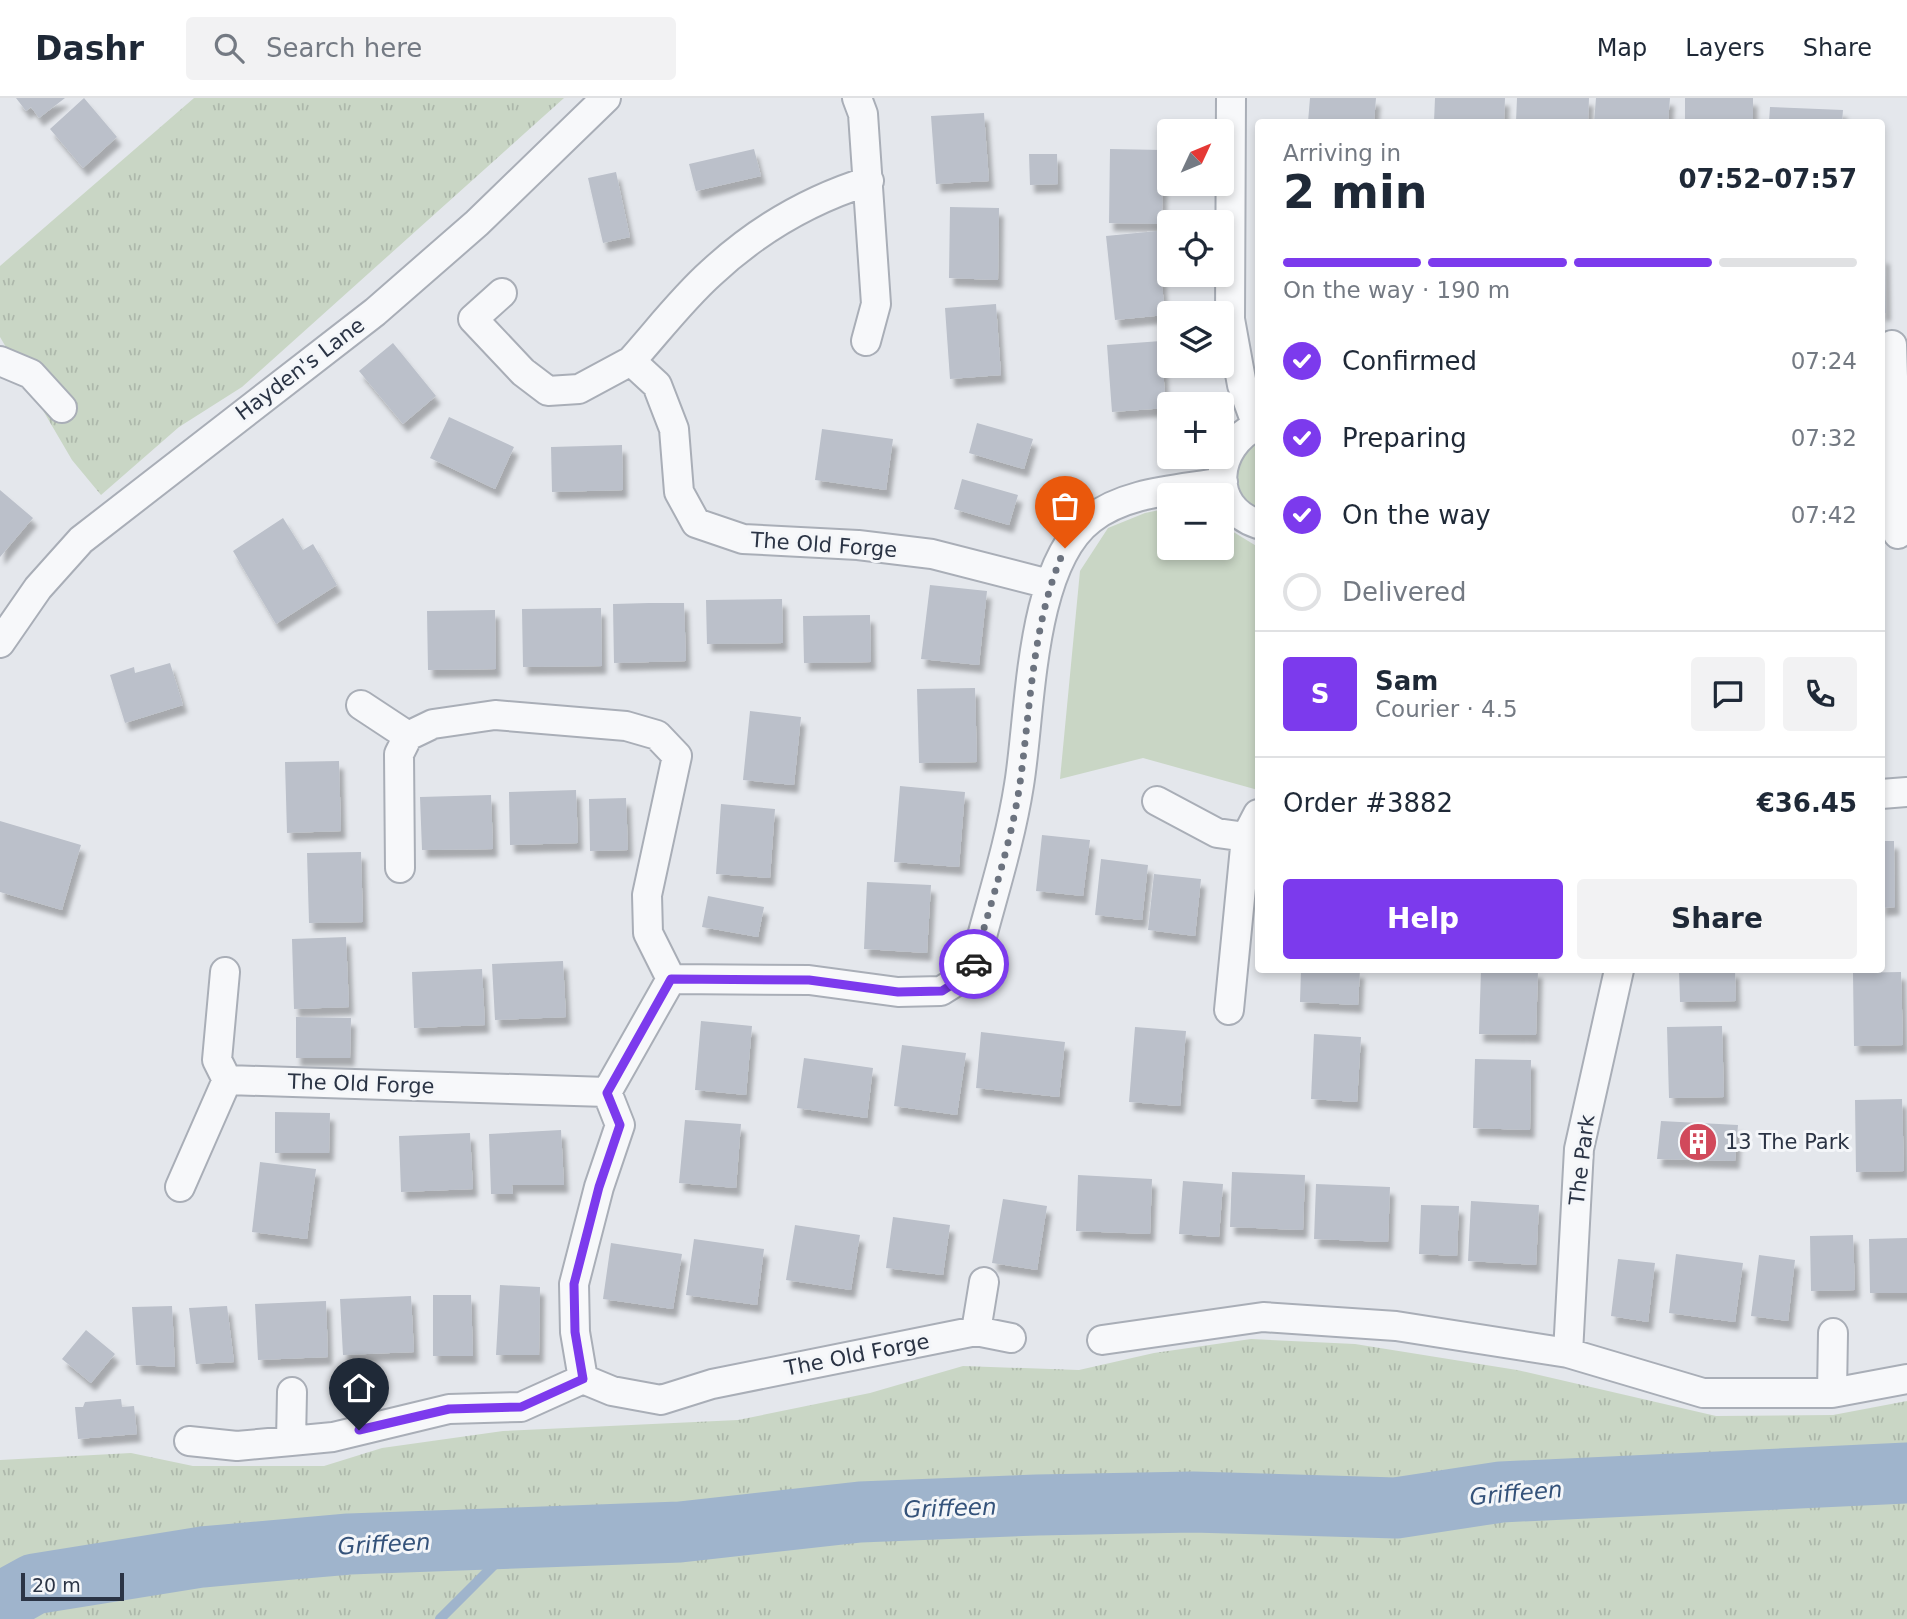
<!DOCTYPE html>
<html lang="en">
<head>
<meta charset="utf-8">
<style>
	:root { --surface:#fff; --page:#f2f2f3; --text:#1f2937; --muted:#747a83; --line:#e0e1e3; --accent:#7c3aed }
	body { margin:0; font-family:"DejaVu Sans",sans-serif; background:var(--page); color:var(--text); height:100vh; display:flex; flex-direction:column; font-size:26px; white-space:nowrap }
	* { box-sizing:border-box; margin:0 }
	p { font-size:23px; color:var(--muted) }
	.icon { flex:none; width:38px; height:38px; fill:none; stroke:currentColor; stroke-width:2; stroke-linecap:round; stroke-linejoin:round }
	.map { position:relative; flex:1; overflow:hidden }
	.sheet { position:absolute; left:1255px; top:21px; width:630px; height:854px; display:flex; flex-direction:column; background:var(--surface); border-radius:7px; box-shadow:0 4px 10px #0003 }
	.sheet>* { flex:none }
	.needle { width:46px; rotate:46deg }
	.fabs { position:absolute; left:1157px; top:21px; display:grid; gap:14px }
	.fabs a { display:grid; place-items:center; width:77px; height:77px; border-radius:7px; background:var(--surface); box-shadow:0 4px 10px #0003; font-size:35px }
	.scale { position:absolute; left:21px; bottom:18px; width:103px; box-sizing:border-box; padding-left:7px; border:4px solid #2b3445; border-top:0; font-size:19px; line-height:24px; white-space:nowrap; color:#2b3445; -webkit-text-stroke:5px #f4f6f9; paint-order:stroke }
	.pin { position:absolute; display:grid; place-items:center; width:60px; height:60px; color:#fff; margin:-72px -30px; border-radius:50% 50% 50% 0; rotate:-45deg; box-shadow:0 0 7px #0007 }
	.pin .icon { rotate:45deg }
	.courier { position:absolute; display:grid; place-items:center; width:70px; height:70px; margin:-35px; border:5px solid #7c3aed; border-radius:50%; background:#fff; color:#222; box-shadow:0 2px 9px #0007 }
	.head em { font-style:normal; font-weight:700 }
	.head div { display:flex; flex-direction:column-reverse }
	.head { display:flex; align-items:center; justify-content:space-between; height:119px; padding:0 28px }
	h1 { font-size:46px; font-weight:700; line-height:52px }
	.bar { display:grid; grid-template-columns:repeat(4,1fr); gap:10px 7px; align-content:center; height:84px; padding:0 28px }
	.bar i { height:9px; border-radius:5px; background:var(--line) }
	.bar .selected { background:var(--accent) }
	.bar p { grid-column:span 4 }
	.line { display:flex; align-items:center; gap:18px; padding:0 28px; border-top:2px solid var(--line) }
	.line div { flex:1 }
	.round { display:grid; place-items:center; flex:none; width:74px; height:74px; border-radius:7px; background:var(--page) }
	ol { padding:0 28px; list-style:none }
	li { display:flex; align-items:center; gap:21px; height:77px }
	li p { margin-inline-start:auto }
	li .icon { padding:7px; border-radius:50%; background:var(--accent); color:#fff; stroke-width:4 }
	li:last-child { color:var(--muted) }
	li i { width:38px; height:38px; border:4px solid var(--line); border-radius:50% }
	.primary-button { display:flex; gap:14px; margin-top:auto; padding:14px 28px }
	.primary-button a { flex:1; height:80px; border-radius:7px; background:var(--accent); color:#fff; font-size:28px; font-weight:700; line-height:80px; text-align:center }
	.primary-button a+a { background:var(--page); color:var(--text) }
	header { display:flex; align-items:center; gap:42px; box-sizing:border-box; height:98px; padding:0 35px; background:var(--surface); border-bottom:2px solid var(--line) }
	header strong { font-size:33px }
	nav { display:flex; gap:38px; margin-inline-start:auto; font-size:24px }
	.search { width:490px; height:63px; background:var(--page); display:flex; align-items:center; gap:18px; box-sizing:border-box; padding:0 24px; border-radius:7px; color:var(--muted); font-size:26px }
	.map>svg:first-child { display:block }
</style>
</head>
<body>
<header>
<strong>Dashr</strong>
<div class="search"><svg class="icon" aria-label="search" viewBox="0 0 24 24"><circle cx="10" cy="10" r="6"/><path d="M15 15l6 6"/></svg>Search here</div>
<nav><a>Map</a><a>Layers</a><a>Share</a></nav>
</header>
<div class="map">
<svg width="1907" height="1521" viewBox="0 0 1907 1521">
	<defs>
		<pattern id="park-tufts" width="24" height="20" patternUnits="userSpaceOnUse" patternTransform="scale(1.75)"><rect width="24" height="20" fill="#c9d6c5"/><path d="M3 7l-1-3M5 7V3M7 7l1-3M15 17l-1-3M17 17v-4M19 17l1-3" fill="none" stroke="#adb8ab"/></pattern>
		<filter id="shadow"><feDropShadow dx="4.5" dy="8" stdDeviation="2" flood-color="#0004"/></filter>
	</defs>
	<rect width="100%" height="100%" fill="#e4e7ec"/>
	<path fill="#c9d6c5" d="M1258,345V413C1233,396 1227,360 1258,345Z
		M1169,410V450H1222V427L1258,449V692L1143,660L1060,681L1080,473L1108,430L1145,415Z"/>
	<path fill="url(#park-tufts)" d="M194,0H564L242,289L179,329L101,397L72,362L0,239V168Z
		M1251,1241L1355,1246L1517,1272L1716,1318L1833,1317L1907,1303V1521H0V1362L131,1355L193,1368H324L382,1350L503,1333L738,1322L870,1295L963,1268L1079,1272L1154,1255Z"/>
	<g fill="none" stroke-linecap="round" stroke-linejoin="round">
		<path stroke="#9fb4cc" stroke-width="10" d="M440,1521L523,1438"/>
		<path stroke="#9fb4cc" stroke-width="61" d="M0,1505L34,1486L202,1459L349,1446L680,1434L860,1414L1037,1407L1193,1404L1396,1410L1501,1394L1907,1375"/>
	</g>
	<path fill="#bbc0ca" filter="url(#shadow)" d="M16,0H65L39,20L31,9L26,13Z
		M84,0L117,39L83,70L50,31Z
		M1310,0H1376L1374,24H1308Z
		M1435,0H1505L1504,24H1434Z
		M1517,0H1589L1588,24H1516Z
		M1596,0H1670L1668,24H1594Z
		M1685,0H1753V24H1685Z
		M1770,9L1843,12L1842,24H1769Z
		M984,15L989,83L936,86L931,18Z
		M754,51L761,78L696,93L689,66Z
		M1110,51L1163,52L1162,126L1109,125Z
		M1029,56H1057L1058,86L1030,87Z
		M616,74L630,139L603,145L588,80Z
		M950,109L999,110L998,182L949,180Z
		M1157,133L1165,217L1115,222L1106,138Z
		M1881,158H1885L1886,215H1881Z
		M996,206L1001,277L950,281L945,210Z
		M1161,243L1166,310L1112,314L1107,247Z
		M393,245L436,298L403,326L359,273Z
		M449,319L514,349L495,391L430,360Z
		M977,325L1033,341L1024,371L969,355Z
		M822,331L893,341L886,392L815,382Z
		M622,347L623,392L552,394L551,349Z
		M962,381L1018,397L1009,427L954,411Z
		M0,392L33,420L0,459Z
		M283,420L303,452L313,446L337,487L276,526L233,453Z
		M930,487L987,493L979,567L921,561Z
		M782,501L783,545L707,546L706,502Z
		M649,505H684L686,563L614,565L613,506Z
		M601,510L602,568L523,569L522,511Z
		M495,512L496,571L428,572L427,513Z
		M870,517L871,564L804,565L803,518Z
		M170,565L183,607L125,625L110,577L134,569L135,575Z
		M975,590L977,664L919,665L917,591Z
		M750,613L801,619L794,687L743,682Z
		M339,663L341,733L287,735L285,664Z
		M900,688L965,694L959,769L894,764Z
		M576,692L578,745L510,747L509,694Z
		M491,697L493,751L422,752L420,699Z
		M626,700L628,752L590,753L589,701Z
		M721,706L775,711L770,780L716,776Z
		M0,723L81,747L62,812L0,794Z
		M1042,737L1090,742L1083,798L1036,793Z
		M1881,743H1894L1895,809L1881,810Z
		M361,754L363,824L309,825L307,755Z
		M1101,761L1148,767L1142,822L1095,817Z
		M1154,776L1201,781L1195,838L1148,832Z
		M867,784L931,787L927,855L864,851Z
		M708,798L764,809L758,839L702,829Z
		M346,839L349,909L294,911L292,841Z
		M563,863L566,919L495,922L492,866Z
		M482,871L485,927L414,930L412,874Z
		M1301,872H1360L1358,907L1300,904Z
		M1481,872H1538L1536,937L1479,936Z
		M1679,872H1735L1736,903L1680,904Z
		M1901,874L1903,947L1854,948L1853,875Z
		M296,919L351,920L350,960H296Z
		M701,923L752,928L746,997L695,992Z
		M1722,928L1724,999L1669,1000L1667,929Z
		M1135,929L1186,933L1180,1008L1129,1004Z
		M981,934L1065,944L1059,999L976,990Z
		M1314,936L1361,939L1357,1004L1311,1001Z
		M902,947L966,955L957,1017L894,1008Z
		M804,960L873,970L867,1020L797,1010Z
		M1475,961L1531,962L1530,1032L1473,1030Z
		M1902,1001L1904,1073L1856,1074L1855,1002Z
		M275,1014L330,1015L329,1055H275Z
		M685,1022L741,1026L736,1090L679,1085Z
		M1661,1023L1738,1027L1735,1063L1657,1061Z
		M561,1032L564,1087H512L513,1096H491L489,1036Z
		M470,1035L473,1091L401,1094L399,1038Z
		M260,1064L316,1071L307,1141L252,1134Z
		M1232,1074L1305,1077L1303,1132L1230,1129Z
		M1078,1077L1152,1081L1150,1136L1076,1133Z
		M1183,1083L1223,1086L1219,1139L1179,1136Z
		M1316,1086L1390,1089L1388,1144L1314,1141Z
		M1003,1101L1047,1108L1037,1172L992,1165Z
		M1471,1103L1539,1107L1536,1167L1468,1163Z
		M1421,1107L1459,1108L1457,1158L1419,1156Z
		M893,1119L950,1127L943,1177L886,1170Z
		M795,1127L860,1137L851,1192L786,1182Z
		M1853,1137L1855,1192L1811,1193L1810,1138Z
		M1907,1140V1195H1870L1869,1141Z
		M694,1141L764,1151L757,1207L686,1197Z
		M611,1145L682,1156L673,1211L603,1201Z
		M1676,1156L1743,1165L1735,1224L1669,1215Z
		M1759,1157L1795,1162L1788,1223L1751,1218Z
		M1618,1161L1655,1165L1648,1224L1611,1218Z
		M500,1187L540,1189L539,1257H496Z
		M433,1197H471L473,1258H433Z
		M411,1198L414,1254L343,1257L340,1201Z
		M326,1203L328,1259L258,1262L255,1206Z
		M172,1208L175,1269L136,1267L132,1209Z
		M227,1208L234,1264L196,1266L189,1210Z
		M86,1232L115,1256L91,1285L62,1261Z
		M121,1301L122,1309L134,1308L137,1336L78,1341L75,1309H83L85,1304Z"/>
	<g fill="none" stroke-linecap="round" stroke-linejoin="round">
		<g stroke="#a9aeb7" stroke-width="32">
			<path id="street" d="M857,0L863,16L876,206L866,243
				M1231,0L1230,221L1242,287L1257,328
				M502,195L473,221L523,274L548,293L579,291L631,263L657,287L674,331L679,394L696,425L743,441L858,447L932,456L1049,486
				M1892,247L1898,436
				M0,263L31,276L62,310
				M631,263C657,234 682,201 711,175C756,133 811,101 869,83
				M1258,327C1214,348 1207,409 1258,426
				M0,545L38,490L81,442L375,214L477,125L606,0
				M361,607L408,638L433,626L495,617L626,628L657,637L677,658L647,797L648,835L671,881
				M1881,696L1907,694
				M1157,703L1217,735L1246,739
				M400,770L399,656L408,638
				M225,874L217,962L227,982L607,994L671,881L809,882L898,894L941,893L973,873C988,811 1009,751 1019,687C1031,615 1029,468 1091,421C1127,393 1180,392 1223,384
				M1229,912L1246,739L1258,716
				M607,994L620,1027L599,1089L574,1186L575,1234L583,1281L612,1293L661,1302L712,1286L976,1233L1011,1240
				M180,1089L227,982
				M976,1233L984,1184
				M1102,1242L1263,1219L1396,1228L1568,1255L1703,1295H1832L1907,1281
				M1568,1255L1579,1051L1619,872
				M1832,1295L1833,1235
				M189,1343L237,1348L291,1343L333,1339L449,1311L521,1309L583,1281
				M291,1343L292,1294"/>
		</g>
		<use href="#street" stroke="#f7f8fa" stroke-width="28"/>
	</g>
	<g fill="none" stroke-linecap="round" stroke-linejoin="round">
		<path stroke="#6c737f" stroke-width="7" stroke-dasharray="0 12.6" d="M974,866C990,806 1011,747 1020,685C1031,606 1032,523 1065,450"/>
		<path stroke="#7c3aed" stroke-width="9" d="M359,1332L449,1311L521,1309L583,1281L575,1234L574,1186L599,1089L620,1027L607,995L671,881L809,882L898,894L942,893L973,873L974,866"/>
	</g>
	<defs>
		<g id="building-disc" transform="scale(2.0125)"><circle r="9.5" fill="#d1495b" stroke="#f4f6f9"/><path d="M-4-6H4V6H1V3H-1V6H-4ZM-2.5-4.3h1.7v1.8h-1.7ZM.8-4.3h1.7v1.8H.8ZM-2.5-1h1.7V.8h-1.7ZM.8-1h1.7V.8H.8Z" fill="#fff"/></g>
	</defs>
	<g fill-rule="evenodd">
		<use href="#building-disc" x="1698" y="1044"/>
	</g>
	<g text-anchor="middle" stroke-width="6" stroke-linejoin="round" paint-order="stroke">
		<g font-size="21" fill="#2b3445" stroke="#f4f6f9">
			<text transform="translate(300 271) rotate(-37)" y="7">Hayden's Lane</text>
			<text transform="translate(824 447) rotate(4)" y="7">The Old Forge</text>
			<text transform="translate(361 986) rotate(2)" y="7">The Old Forge</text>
			<text transform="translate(1582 1062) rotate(-83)" y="7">The Park</text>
			<text transform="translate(857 1257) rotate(-11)" y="7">The Old Forge</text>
		</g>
		<g font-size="21" fill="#2b3445" stroke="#f4f6f9" text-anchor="start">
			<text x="1725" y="1051">13 The Park</text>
		</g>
		<g font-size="23" font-style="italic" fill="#34527a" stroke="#f4f6f9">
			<text transform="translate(1516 1395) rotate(-5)" y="8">Griffeen</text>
			<text transform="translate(950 1410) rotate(-2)" y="8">Griffeen</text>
			<text transform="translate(384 1446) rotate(-3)" y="8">Griffeen</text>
		</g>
	</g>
</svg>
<div class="fabs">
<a><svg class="needle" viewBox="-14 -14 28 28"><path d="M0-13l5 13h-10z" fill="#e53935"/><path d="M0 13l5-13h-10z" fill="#747a83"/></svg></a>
<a><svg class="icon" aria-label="locate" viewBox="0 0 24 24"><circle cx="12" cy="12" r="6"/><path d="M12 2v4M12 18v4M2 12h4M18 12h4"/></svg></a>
<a><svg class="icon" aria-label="layers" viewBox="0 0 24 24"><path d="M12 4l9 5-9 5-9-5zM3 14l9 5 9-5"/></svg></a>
<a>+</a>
<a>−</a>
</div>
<div class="scale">20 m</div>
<div class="pin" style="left:1065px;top:450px;background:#ea580c"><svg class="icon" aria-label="bag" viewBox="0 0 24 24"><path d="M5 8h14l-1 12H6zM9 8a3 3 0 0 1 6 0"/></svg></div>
<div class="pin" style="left:359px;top:1332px;background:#1f2937"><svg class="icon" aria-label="home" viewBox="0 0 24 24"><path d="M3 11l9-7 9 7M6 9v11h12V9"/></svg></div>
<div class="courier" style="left:974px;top:866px"><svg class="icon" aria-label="car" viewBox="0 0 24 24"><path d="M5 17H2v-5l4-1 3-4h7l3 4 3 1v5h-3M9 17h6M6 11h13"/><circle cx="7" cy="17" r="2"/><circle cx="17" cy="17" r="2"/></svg></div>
<section class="sheet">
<div class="head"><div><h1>2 min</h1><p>Arriving in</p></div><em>07:52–07:57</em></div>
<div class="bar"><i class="selected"></i><i class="selected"></i><i class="selected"></i><i></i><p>On the way · 190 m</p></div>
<ol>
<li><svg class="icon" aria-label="check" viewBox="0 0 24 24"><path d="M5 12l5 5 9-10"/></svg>Confirmed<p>07:24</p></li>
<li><svg class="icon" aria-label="check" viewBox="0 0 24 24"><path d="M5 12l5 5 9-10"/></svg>Preparing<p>07:32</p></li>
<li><svg class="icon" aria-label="check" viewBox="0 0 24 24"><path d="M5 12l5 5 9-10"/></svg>On the way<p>07:42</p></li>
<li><i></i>Delivered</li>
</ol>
<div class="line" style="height:126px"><b class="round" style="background:var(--accent);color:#fff">S</b><div><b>Sam</b><p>Courier · 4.5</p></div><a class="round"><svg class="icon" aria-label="chat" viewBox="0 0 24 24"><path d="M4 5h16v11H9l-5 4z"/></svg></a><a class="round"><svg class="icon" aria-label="phone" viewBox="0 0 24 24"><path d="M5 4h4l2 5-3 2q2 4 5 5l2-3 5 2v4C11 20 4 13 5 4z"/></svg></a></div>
<div class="line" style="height:91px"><div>Order #3882</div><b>€36.45</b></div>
<div class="primary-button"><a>Help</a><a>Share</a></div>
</section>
</div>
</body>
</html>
